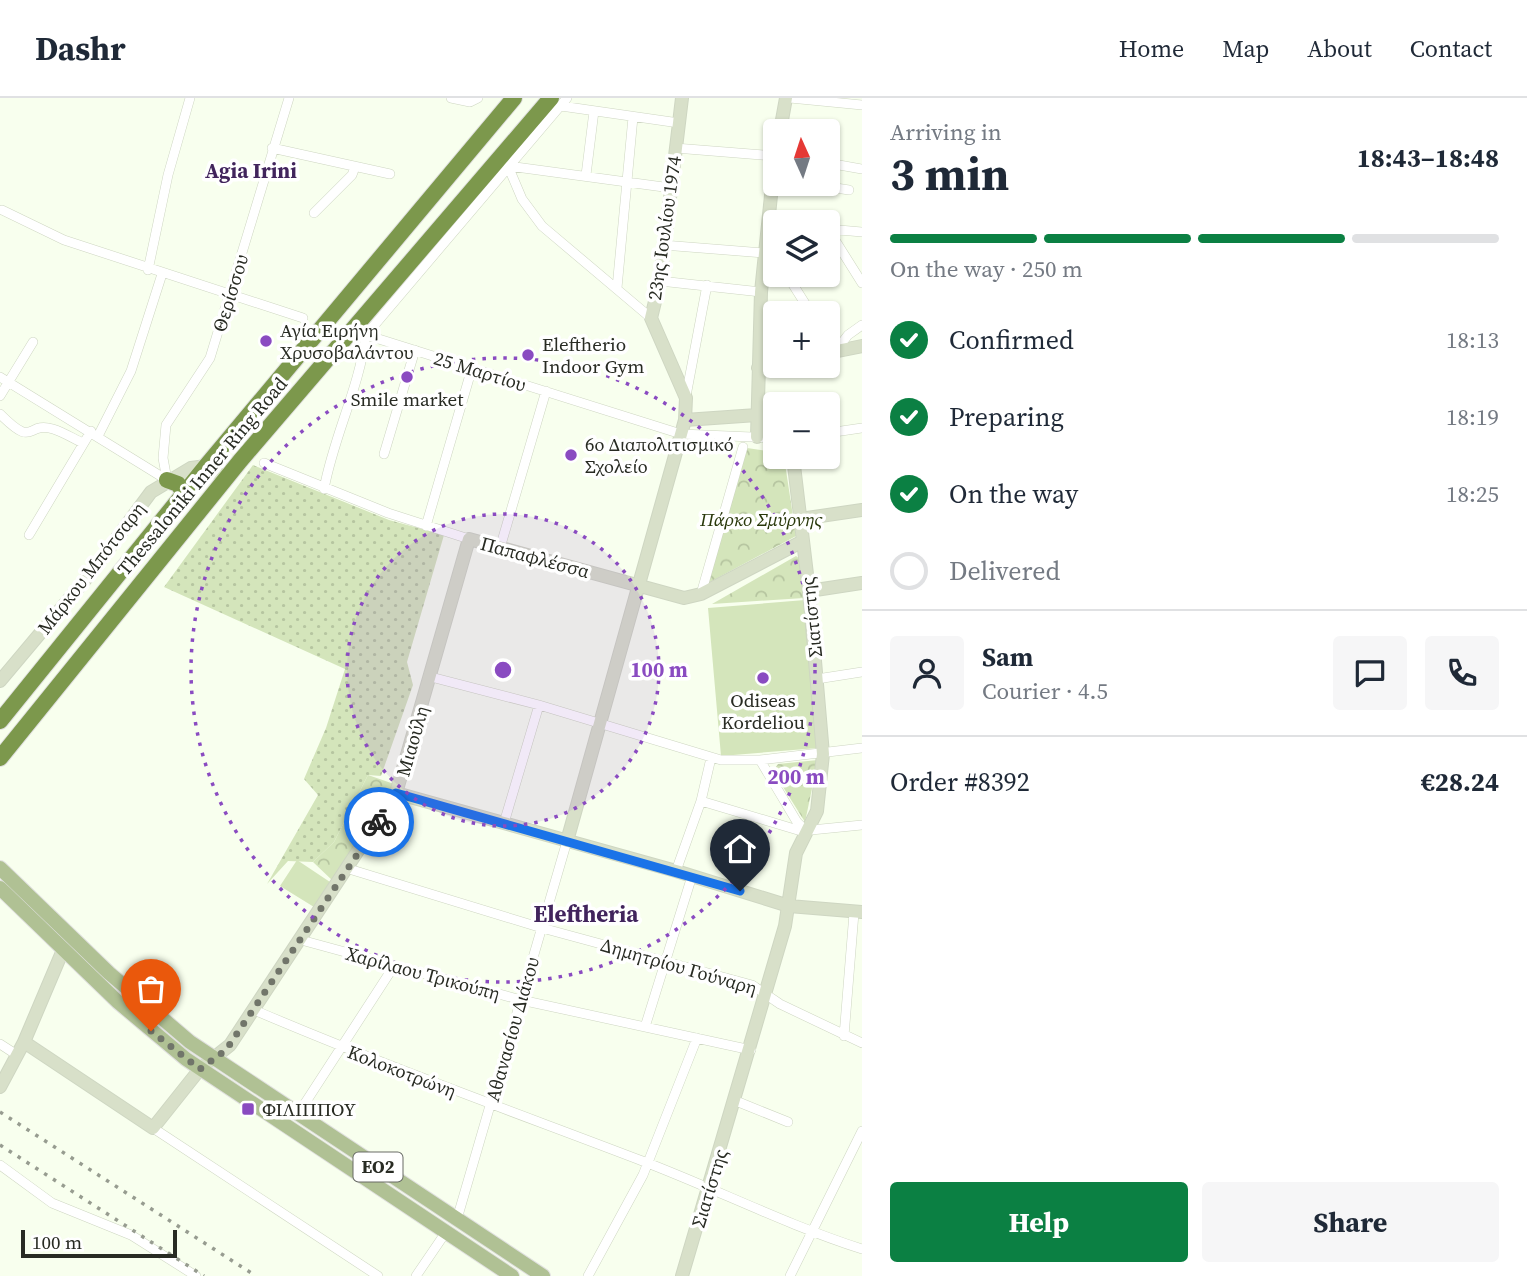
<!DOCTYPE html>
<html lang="en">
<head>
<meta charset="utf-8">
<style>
	:root { --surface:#fff; --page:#f6f6f7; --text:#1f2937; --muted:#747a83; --line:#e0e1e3; --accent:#0b8043 }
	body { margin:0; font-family:"Source Serif 4",serif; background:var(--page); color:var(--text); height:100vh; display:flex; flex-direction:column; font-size:26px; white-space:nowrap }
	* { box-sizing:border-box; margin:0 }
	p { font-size:23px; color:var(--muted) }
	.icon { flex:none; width:38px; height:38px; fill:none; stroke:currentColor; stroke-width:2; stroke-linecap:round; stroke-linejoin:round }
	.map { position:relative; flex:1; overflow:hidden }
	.panel { display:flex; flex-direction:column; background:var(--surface); width:665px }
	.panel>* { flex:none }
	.needle { width:46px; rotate:357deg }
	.buttons { position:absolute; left:763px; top:21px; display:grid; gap:14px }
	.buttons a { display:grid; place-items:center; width:77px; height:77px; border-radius:7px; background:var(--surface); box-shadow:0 2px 5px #0004; font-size:35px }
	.scale { position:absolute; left:21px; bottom:18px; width:156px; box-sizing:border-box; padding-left:7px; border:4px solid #282b23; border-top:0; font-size:19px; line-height:24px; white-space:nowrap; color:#282b23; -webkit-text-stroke:5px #fff; paint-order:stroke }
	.pin { position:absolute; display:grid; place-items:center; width:60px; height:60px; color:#fff; margin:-72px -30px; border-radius:50% 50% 50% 0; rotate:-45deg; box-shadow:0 0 7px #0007 }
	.pin .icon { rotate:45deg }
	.courier { position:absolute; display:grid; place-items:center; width:70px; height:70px; margin:-35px; border:5px solid #1a73e8; border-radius:50%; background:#fff; color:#222; box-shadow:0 2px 9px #0007 }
	.overview em { font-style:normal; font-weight:700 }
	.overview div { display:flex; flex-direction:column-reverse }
	.overview { display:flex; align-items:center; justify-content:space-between; height:119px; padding:0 28px }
	h1 { font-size:46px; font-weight:700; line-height:52px }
	.bar { display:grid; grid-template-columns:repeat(4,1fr); gap:10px 7px; align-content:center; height:84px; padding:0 28px }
	.bar i { height:9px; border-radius:5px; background:var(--line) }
	.bar .on { background:var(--accent) }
	.bar p { grid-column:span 4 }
	.line { display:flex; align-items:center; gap:18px; padding:0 28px; border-top:2px solid var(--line) }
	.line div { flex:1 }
	.round { display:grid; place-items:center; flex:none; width:74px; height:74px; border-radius:7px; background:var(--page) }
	ol { padding:0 28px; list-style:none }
	li { display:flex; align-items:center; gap:21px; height:77px }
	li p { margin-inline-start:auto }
	li .icon { padding:7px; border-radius:50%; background:var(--accent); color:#fff; stroke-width:4 }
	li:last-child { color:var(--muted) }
	li i { width:38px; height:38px; border:4px solid var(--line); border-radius:50% }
	.action { display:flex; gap:14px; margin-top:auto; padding:14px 28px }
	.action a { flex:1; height:80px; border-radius:7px; background:var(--accent); color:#fff; font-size:28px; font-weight:700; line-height:80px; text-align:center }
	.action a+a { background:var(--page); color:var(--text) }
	header { display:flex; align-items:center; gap:42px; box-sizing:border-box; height:98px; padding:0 35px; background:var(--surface); border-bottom:2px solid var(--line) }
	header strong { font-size:33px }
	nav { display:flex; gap:38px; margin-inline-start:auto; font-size:24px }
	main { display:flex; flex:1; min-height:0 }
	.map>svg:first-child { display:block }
</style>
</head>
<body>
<header>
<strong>Dashr</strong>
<nav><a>Home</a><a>Map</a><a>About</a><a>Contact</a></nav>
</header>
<main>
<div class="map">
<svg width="862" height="1178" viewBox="0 0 862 1178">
	<defs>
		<pattern id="grass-dots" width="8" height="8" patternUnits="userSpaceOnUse" patternTransform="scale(1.75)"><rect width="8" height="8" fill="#d4e5bb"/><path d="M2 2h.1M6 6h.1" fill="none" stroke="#b6c5a0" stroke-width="1.8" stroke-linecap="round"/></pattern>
		<pattern id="park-crowns" width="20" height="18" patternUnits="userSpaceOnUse" patternTransform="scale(1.75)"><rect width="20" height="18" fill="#d4e5bb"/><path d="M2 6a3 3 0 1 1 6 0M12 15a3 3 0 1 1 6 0" fill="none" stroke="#b6c5a0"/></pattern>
	</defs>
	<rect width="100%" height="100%" fill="#f8ffee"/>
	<path fill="url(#grass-dots)" d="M253,367L389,422L444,437L407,564L413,587L381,678L368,677L334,744L313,764L288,763L267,786L318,697L304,681L326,630L345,571L164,489Z"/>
	<path fill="url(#park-crowns)" d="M747,350L775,354V359H784L796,438L708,485Z
		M796,458L800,461L804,500L712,506Z
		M818,662L805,724L773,673L778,666Z
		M368,677L397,687L334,784L313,764L334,744Z"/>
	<path fill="#d4e5bb" d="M805,502L818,650L721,658L708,510Z
		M297,762L330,784L314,809L280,788Z"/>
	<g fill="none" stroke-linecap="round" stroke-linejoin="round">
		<g stroke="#ced6c2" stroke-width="10">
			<path id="street" d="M451,0L470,4L478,0
				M790,0L862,7
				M561,8L679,25
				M272,50L390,76
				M675,50L775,58
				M828,65L862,71
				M508,68L522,101L542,128L651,220
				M508,68L671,90
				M586,77L594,13
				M810,86L849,92
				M2,112L64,142L303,220
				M314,115L352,77L355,69
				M828,131L862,185
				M828,131L862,134
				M767,144L775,158
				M663,147L764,155
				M148,172L168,77L190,0
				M787,177L811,215
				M660,183L761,194
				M617,190L633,19
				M366,237L681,336L775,340
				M366,237L567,0
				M828,242L835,254L848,237L862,227
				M0,279L167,382
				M0,298L33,244
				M686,298L707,187
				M0,316C36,352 25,323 53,331C63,334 74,341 83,345
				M828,335L862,330
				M98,338L131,273L162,176
				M384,356L415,252
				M264,365L388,415L469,441
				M167,382L163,360L166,327L210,260L289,0
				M324,391C334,337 359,291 366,237
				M426,428L472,270
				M29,437L91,333
				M500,450L546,293
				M701,496L743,349
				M431,579L539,607L721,662H760L862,650
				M817,581L862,574
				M760,662L797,724L806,733
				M701,703L801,733L862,727
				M504,725L539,607
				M349,771L542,830L752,887L780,906L862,945
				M676,773L701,703L711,660
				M301,842L521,902L751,952
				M254,912C383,967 514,1014 645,1064C718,1092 787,1127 862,1151
				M645,929L692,778
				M844,938L854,815
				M0,946L17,957
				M736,1003L788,1024
				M298,1016L394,868
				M153,1030L378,1178
				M0,1067L52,1105L131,1137L196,1178
				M457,1121L567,743
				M416,1178L446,1134
				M588,1178L643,1077L697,940
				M790,1178L862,1033"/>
		</g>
		<g stroke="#ced6c2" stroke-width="14">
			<path id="secondary" d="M780,33L786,0
				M828,255L862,248
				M758,270L775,266
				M685,322L757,317
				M757,339L761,194L775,59
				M800,421L862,412
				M809,493L862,485
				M0,583L90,476L151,394L191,370L206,368L226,380
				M396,695L676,773L789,808L862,814
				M567,743L685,322L686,300L651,220L660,183L682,0
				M24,944L63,852
				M0,989L24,944L153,1030L200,971L230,947L396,695L469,441L684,500L701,496L803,443
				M682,1178L785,828L796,755L817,713L823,656L809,493L793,359"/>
		</g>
		<g stroke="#e1e1e0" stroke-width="16">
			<path id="primary" d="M0,770L109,875L190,944L543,1178
				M0,790L118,904L186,961L512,1178"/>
		</g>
		<g stroke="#e1e1e0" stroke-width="18">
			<path id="highway" d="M167,382L178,386L184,396
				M0,623L206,368L514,0
				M0,660L240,363L551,0"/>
		</g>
		<use href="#street" stroke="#fff" stroke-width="9"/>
		<use href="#secondary" stroke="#d8e0c9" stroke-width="12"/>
		<use href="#primary" stroke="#b0c194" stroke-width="14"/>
		<use href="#highway" stroke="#7c984c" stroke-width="16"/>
		<path stroke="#979c90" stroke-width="3.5" stroke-dasharray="3.5 7" stroke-linecap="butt" d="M0,1014L256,1178
			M0,1047L204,1178"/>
	</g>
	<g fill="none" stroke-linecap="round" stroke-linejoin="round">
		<path stroke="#71756a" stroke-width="7" stroke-dasharray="0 12.6" d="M151,933L200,971L226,952L379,724"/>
		<path stroke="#1a73e8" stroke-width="9" d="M379,724L396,695L740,793"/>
	</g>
	<circle cx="503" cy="572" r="156" fill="#8a4bc1" fill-opacity=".12"/>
	<g fill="none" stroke="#8a4bc1" stroke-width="3.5" stroke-dasharray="3.5 7">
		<circle cx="503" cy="572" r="156"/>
		<circle cx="503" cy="572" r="312"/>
	</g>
	<g fill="#8a4bc1" stroke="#fff" stroke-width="2.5">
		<circle cx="266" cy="243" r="7"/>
		<circle cx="528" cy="257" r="7"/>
		<circle cx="407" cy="279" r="7"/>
		<circle cx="571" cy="357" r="7"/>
		<circle cx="763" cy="580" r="7"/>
		<rect x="241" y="1004" width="14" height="14" rx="3.5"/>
	</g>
	<g text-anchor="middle" stroke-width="7" stroke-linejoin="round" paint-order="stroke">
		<rect fill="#fff" stroke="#686b65" stroke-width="2" x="353.5" y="1054.5" width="49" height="29" rx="5"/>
		<g font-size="18" font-weight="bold" fill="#282b23">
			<text x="378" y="1075">ΕΟ2</text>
		</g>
		<g font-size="19" fill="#282b23" stroke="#fff">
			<text transform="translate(664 130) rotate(-82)" y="7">23ης Ιουλίου 1974</text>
			<text transform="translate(230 195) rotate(-73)" y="7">Θερίσσου</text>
			<text transform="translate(480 273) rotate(17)" y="7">25 Μαρτίου</text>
			<text transform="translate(202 378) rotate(-50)" y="7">Thessaloniki Inner Ring Road</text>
			<text transform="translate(535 459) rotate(15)" y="7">Παπαφλέσσα</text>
			<text transform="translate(91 470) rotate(-52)" y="7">Μάρκου Μπότσαρη</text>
			<text transform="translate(811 519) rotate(-96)" y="7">Σιατίστης</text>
			<text transform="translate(412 643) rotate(-74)" y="7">Μιαούλη</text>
			<text transform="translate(679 868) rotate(16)" y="7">Δημητρίου Γούναρη</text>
			<text transform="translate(423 875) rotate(15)" y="7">Χαρίλαου Τρικούπη</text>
			<text transform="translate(512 931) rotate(-74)" y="7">Αθανασίου Διάκου</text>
			<text transform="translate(402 973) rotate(21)" y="7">Κολοκοτρώνη</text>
			<text transform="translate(709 1090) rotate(-73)" y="7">Σιατίστης</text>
		</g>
		<g font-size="19" fill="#282b23" stroke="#fff" text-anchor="start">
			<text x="280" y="239">Αγία Ειρήνη<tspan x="280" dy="22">Χρυσοβαλάντου</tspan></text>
			<text x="542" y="253">Eleftherio<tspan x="542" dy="22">Indoor Gym</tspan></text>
			<text x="407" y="308" text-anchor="middle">Smile market</text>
			<text x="585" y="353">6ο Διαπολιτισμικό<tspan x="585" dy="22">Σχολείο</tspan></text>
			<text x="763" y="609" text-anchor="middle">Odiseas<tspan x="763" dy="22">Kordeliou</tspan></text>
			<text x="262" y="1018">ΦΙΛΙΠΠΟΥ</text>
		</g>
		<g font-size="19" font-style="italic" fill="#29380b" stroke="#fff">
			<text x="761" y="428">Πάρκο Σμύρνης</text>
		</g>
		<g font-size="21" font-weight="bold" fill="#41245c" stroke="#fff">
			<text x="251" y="80">Agia Irini</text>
		</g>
		<g font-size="23" font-weight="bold" fill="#41245c" stroke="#fff">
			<text x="586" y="824">Eleftheria</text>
		</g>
	</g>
	<circle cx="503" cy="572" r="10" fill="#8a4bc1" stroke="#fff" stroke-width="3.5"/>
	<g font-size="21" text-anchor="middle" font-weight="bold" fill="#8a4bc1" stroke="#fff" stroke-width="7" stroke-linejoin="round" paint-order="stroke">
		<text x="659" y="579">100 m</text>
		<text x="796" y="686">200 m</text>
	</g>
</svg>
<div class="buttons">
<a><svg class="needle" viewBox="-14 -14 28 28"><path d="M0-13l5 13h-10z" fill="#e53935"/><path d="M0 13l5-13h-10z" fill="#747a83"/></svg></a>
<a><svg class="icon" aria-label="layers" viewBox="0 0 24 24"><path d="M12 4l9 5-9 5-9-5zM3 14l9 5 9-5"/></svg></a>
<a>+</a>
<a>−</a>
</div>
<div class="scale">100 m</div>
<div class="pin" style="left:151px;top:933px;background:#ea580c"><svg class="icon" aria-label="bag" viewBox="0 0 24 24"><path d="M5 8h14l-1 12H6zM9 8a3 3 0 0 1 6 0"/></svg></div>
<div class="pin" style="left:740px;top:793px;background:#1f2937"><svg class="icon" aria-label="home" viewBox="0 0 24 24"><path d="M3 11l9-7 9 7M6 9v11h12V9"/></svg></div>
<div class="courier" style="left:379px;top:724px"><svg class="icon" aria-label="bike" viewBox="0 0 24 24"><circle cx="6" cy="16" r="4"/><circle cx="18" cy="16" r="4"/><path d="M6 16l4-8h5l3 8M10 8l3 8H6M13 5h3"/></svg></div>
</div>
<section class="panel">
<div class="overview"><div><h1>3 min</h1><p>Arriving in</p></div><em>18:43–18:48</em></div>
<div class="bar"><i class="on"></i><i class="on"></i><i class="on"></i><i></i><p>On the way · 250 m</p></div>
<ol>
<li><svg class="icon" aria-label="check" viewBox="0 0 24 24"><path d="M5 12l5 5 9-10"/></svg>Confirmed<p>18:13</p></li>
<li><svg class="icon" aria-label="check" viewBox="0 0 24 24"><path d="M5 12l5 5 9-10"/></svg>Preparing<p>18:19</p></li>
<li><svg class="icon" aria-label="check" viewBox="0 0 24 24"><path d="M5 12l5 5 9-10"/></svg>On the way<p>18:25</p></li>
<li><i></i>Delivered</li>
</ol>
<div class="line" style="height:126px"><a class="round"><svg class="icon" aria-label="person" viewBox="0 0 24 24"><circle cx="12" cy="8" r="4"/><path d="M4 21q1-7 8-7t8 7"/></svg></a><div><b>Sam</b><p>Courier · 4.5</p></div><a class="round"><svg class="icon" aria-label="chat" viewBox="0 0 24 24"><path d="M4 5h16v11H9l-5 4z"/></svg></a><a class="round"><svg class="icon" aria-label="phone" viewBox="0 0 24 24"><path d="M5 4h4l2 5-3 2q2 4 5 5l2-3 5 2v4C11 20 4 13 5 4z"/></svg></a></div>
<div class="line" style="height:91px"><div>Order #8392</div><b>€28.24</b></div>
<div class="action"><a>Help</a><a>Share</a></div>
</section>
</main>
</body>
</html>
